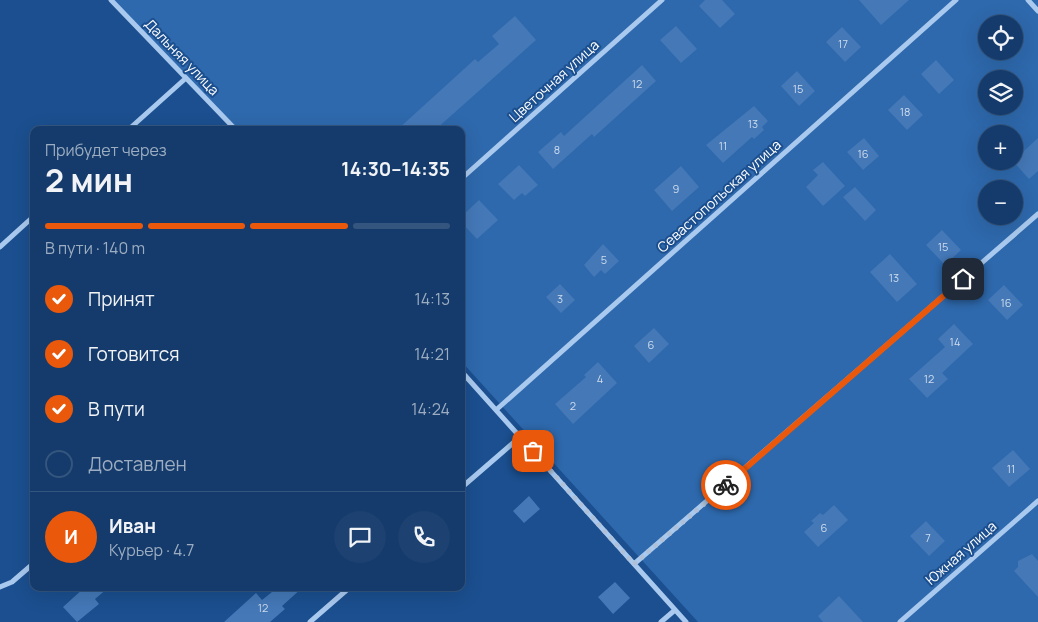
<!DOCTYPE html>
<html lang="ru">
<head>
<meta charset="utf-8">
<style>
	:root { --surface:#143b6b; --page:#1d4271; --text:#f1f3f6; --muted:#9dadc1; --line:#33557e; --accent:#ea580c }
	body { margin:0; font-family:Manrope,sans-serif; background:var(--page); color:var(--text); height:100vh; display:flex; flex-direction:column; font-size:19px; white-space:nowrap }
	* { box-sizing:border-box; margin:0 }
	p { font-size:16px; color:var(--muted) }
	.icon { flex:none; width:28px; height:28px; fill:none; stroke:currentColor; stroke-width:2; stroke-linecap:round; stroke-linejoin:round }
	.map { position:relative; flex:1; overflow:hidden }
	.details { position:absolute; left:30px; top:126px; width:435px; height:465px; display:flex; flex-direction:column; background:var(--surface); border-radius:10px; box-shadow:0 5px 20px #0002,0 0 0 1px var(--line) }
	.details>* { flex:none }
	.fabs { position:absolute; left:978px; top:15px; display:grid; gap:10px }
	.fabs a { display:grid; place-items:center; width:45px; height:45px; border-radius:50%; background:var(--surface); box-shadow:0 5px 20px #0002,0 0 0 1px var(--line); font-size:25px }
	.pin { position:absolute; display:grid; place-items:center; width:42px; height:42px; color:#fff; margin:-21px; border-radius:10px; box-shadow:0 2px 8px #0006 }
	.courier { position:absolute; display:grid; place-items:center; width:50px; height:50px; margin:-25px; border:4px solid #ea580c; border-radius:50%; background:#fff; color:#222; box-shadow:0 1px 6px #0007 }
	.overview em { font-style:normal; font-weight:700 }
	.overview div { display:flex; flex-direction:column-reverse }
	.overview { display:flex; align-items:center; justify-content:space-between; height:85px; padding:0 15px }
	h1 { font-size:32px; font-weight:700; line-height:38px }
	.bar { display:grid; grid-template-columns:repeat(4,1fr); gap:8px 5px; align-content:center; height:60px; padding:0 15px }
	.bar i { height:6px; border-radius:4px; background:var(--line) }
	.bar .current { background:var(--accent) }
	.bar p { grid-column:span 4 }
	.line { display:flex; align-items:center; gap:12px; padding:0 15px; border-top:1px solid var(--line) }
	.line div { flex:1 }
	.round { display:grid; place-items:center; flex:none; width:52px; height:52px; border-radius:26px; background:var(--page) }
	ol { padding:0 15px; list-style:none }
	li { display:flex; align-items:center; gap:15px; height:55px }
	li p { margin-inline-start:auto }
	li .icon { padding:5px; border-radius:50%; background:var(--accent); color:#fff; stroke-width:4 }
	li:last-child { color:var(--muted) }
	li i { width:28px; height:28px; border:2px solid var(--line); border-radius:50% }
	.map>svg:first-child { display:block }
</style>
</head>
<body>
<div class="map">
<svg width="1038" height="622" viewBox="0 0 1038 622">
	<rect width="100%" height="100%" fill="#1b4f8f"/>
	<path fill="#2e69ad" fill-rule="evenodd" d="M111,0H1038V622H698L461,361V130H237ZM986,24H1014V51H986ZM986,79H1014V106H986ZM986,134H1014V161H986ZM986,189H1014V216H986Z"/>
	<path fill="#4478b7" d="M705,0H722L735,14L720,28L699,6Z
		M859,0H909L881,25Z
		M515,16L536,40L435,130H397L475,59L478,62L499,44L492,36Z
		M676,26L697,49L681,63L660,40Z
		M842,27L861,47L845,62L826,42Z
		M936,60L954,80L939,94L921,74Z
		M642,65L656,81L594,137L592,134L553,169L538,152L561,132L564,136Z
		M797,71L815,91L799,106L781,86Z
		M904,95L923,115L907,130L888,110Z
		M754,106L768,121L762,127L764,130L754,139L752,137L723,163L706,145Z
		M864,138L879,156L863,170L847,152Z
		M1038,138V171L1029,179L1013,161Z
		M823,162L845,186L823,206L806,187L818,175L813,170Z
		M519,165L538,185L525,196L522,193L514,200L498,184Z
		M681,166L699,187L672,211L654,190Z
		M855,187L876,210L865,221L843,197Z
		M479,200L498,220L477,239L461,222V217Z
		M942,230L961,250L945,265L926,245Z
		M603,244L619,261L605,274L601,270L594,277L584,265Z
		M890,254L917,284L897,302L870,272Z
		M560,284L575,300L561,313L546,297Z
		M1004,285L1023,305L1007,320L988,300Z
		M954,324L973,344L942,373L948,379L927,398L909,379L945,347L938,339Z
		M654,328L669,344L649,363L634,346Z
		M598,362L617,383L573,424L555,404L586,377L584,375Z
		M1013,450L1030,469L1009,487L992,468Z
		M529,496L540,509L524,523L513,511Z
		M834,505L848,520L818,547L804,532L814,523L811,521L820,513L823,515Z
		M926,521L945,541L929,556L910,536Z
		M1032,554L1038,561V597L1014,571L1018,567V561Z
		M615,582L630,598L613,614L598,597Z
		M84,588H108L95,599L99,604L77,622L63,607Z
		M277,588H302L282,606L285,609L270,622H224L256,593L262,600Z
		M839,596L863,622H823L818,616Z"/>
	<g fill="none" stroke-linecap="round" stroke-linejoin="round">
		<path stroke="#a9c9ee" stroke-width="5" d="M111,0L236,130
			M1028,0L1038,11
			M128,130L186,78
			M461,179L662,0
			M0,247L34,216
			M461,371L686,622
			M496,410L956,0
			M461,488L520,437
			M634,564L1038,214
			M0,587L12,582L34,563
			M310,622L349,588
			M661,622L675,610
			M900,622L1038,501"/>
	</g>
	<g fill="none" stroke-linecap="round" stroke-linejoin="round">
		<path stroke="#afc1d8" stroke-width="5" stroke-dasharray="0 9" d="M533,451L634,564L726,485"/>
		<path stroke="#ea580c" stroke-width="6" d="M726,485L963,279"/>
	</g>
	<g text-anchor="middle" stroke-width="4" stroke-linejoin="round" paint-order="stroke">
		<g font-size="11" fill="#d0dded">
			<text x="843" y="48">17</text>
			<text x="637" y="88">12</text>
			<text x="798" y="93">15</text>
			<text x="905" y="116">18</text>
			<text x="753" y="128">13</text>
			<text x="723" y="150">11</text>
			<text x="557" y="154">8</text>
			<text x="863" y="158">16</text>
			<text x="676" y="193">9</text>
			<text x="943" y="251">15</text>
			<text x="604" y="264">5</text>
			<text x="894" y="282">13</text>
			<text x="560" y="303">3</text>
			<text x="1006" y="307">16</text>
			<text x="955" y="346">14</text>
			<text x="651" y="349">6</text>
			<text x="600" y="383">4</text>
			<text x="929" y="383">12</text>
			<text x="573" y="410">2</text>
			<text x="1011" y="473">11</text>
			<text x="824" y="532">6</text>
			<text x="928" y="542">7</text>
			<text x="263" y="612">12</text>
		</g>
		<g font-size="14" fill="#fff" stroke="#1b4f8f">
			<text transform="translate(182 57) rotate(46)" y="5">Дальняя улица</text>
			<text transform="translate(554 81) rotate(-42)" y="5">Цветочная улица</text>
			<text transform="translate(719 196) rotate(-42)" y="5">Севастопольская улица</text>
			<text transform="translate(961 553) rotate(-41)" y="5">Южная улица</text>
		</g>
	</g>
</svg>
<div class="fabs">
<a><svg class="icon" aria-label="locate" viewBox="0 0 24 24"><circle cx="12" cy="12" r="6"/><path d="M12 2v4M12 18v4M2 12h4M18 12h4"/></svg></a>
<a><svg class="icon" aria-label="layers" viewBox="0 0 24 24"><path d="M12 4l9 5-9 5-9-5zM3 14l9 5 9-5"/></svg></a>
<a>+</a>
<a>−</a>
</div>
<div class="pin" style="left:533px;top:451px;background:#ea580c"><svg class="icon" aria-label="bag" viewBox="0 0 24 24"><path d="M5 8h14l-1 12H6zM9 8a3 3 0 0 1 6 0"/></svg></div>
<div class="pin" style="left:963px;top:279px;background:#1f2937"><svg class="icon" aria-label="home" viewBox="0 0 24 24"><path d="M3 11l9-7 9 7M6 9v11h12V9"/></svg></div>
<div class="courier" style="left:726px;top:485px"><svg class="icon" aria-label="bike" viewBox="0 0 24 24"><circle cx="6" cy="16" r="4"/><circle cx="18" cy="16" r="4"/><path d="M6 16l4-8h5l3 8M10 8l3 8H6M13 5h3"/></svg></div>
<section class="details">
<div class="overview"><div><h1>2 мин</h1><p>Прибудет через</p></div><em>14:30–14:35</em></div>
<div class="bar"><i class="current"></i><i class="current"></i><i class="current"></i><i></i><p>В пути · 140 m</p></div>
<ol>
<li><svg class="icon" aria-label="check" viewBox="0 0 24 24"><path d="M5 12l5 5 9-10"/></svg>Принят<p>14:13</p></li>
<li><svg class="icon" aria-label="check" viewBox="0 0 24 24"><path d="M5 12l5 5 9-10"/></svg>Готовится<p>14:21</p></li>
<li><svg class="icon" aria-label="check" viewBox="0 0 24 24"><path d="M5 12l5 5 9-10"/></svg>В пути<p>14:24</p></li>
<li><i></i>Доставлен</li>
</ol>
<div class="line" style="height:90px"><b class="round" style="background:var(--accent);color:#fff">И</b><div><b>Иван</b><p>Курьер · 4.7</p></div><a class="round"><svg class="icon" aria-label="chat" viewBox="0 0 24 24"><path d="M4 5h16v11H9l-5 4z"/></svg></a><a class="round"><svg class="icon" aria-label="phone" viewBox="0 0 24 24"><path d="M5 4h4l2 5-3 2q2 4 5 5l2-3 5 2v4C11 20 4 13 5 4z"/></svg></a></div>
</section>
</div>
</body>
</html>
